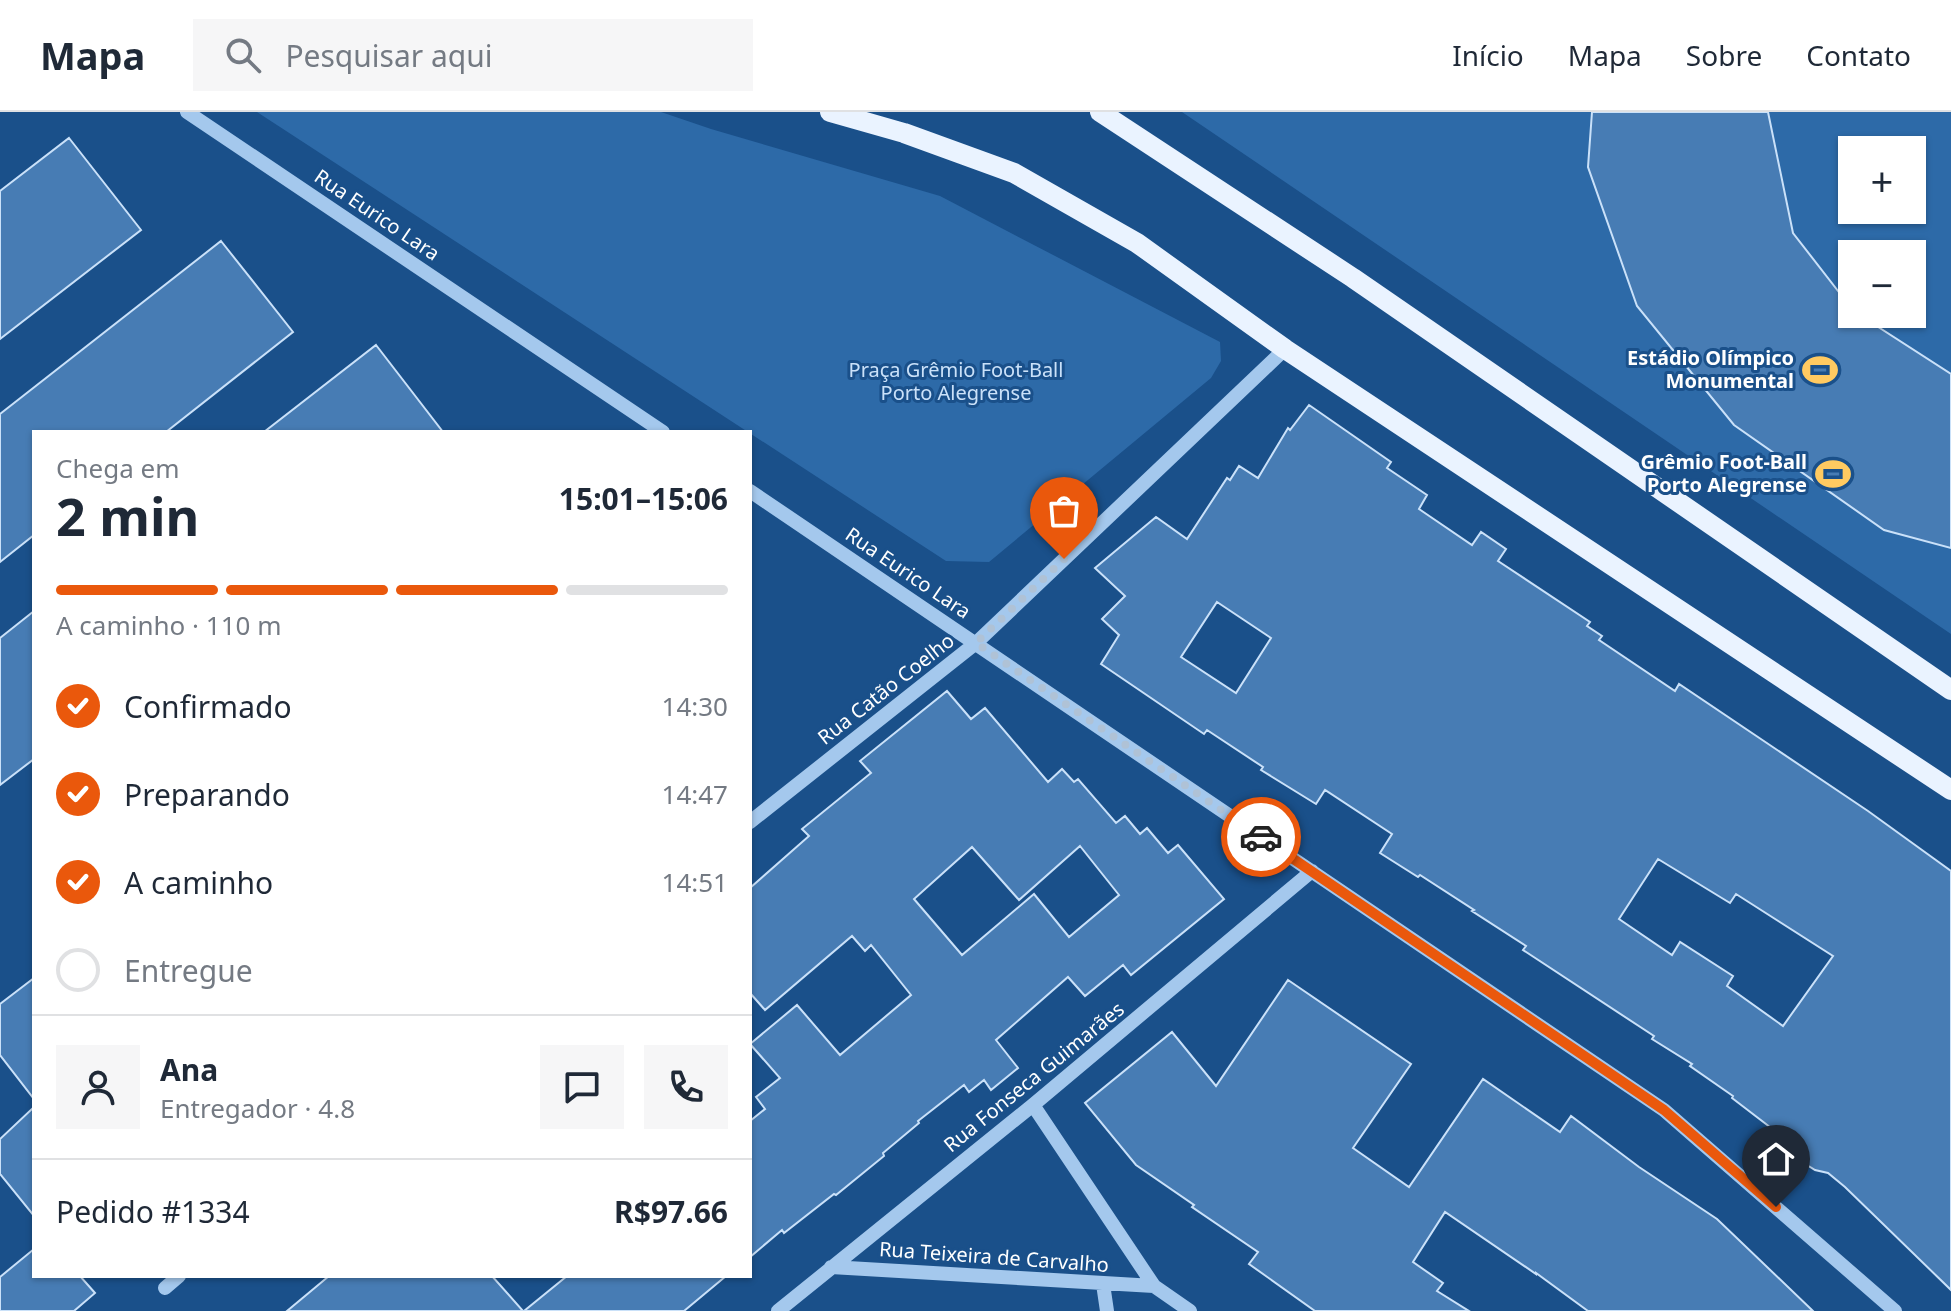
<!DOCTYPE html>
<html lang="pt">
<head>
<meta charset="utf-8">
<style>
	:root { --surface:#fff; --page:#f6f6f7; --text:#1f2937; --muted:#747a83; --line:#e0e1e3; --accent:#ea580c }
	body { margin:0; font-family:"Noto Sans",sans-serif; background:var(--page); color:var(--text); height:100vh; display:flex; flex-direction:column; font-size:30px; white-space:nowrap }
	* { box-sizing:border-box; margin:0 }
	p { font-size:26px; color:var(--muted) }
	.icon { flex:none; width:44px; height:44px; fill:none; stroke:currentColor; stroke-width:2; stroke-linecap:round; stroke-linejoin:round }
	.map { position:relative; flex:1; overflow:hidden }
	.details { position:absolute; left:32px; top:318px; width:720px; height:848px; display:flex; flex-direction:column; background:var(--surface); border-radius:0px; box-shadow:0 2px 6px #0004 }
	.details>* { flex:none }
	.tools { position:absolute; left:1838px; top:24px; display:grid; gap:16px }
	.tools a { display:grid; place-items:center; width:88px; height:88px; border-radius:0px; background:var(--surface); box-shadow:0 2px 6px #0004; font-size:40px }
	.pin { position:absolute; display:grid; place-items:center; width:68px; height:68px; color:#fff; margin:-82px -34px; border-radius:50% 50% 50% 0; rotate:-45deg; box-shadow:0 0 8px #0007 }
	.pin .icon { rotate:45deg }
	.courier { position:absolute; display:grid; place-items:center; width:80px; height:80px; margin:-40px; border:6px solid #ea580c; border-radius:50%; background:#fff; color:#222; box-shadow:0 2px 10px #0007 }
	.overview em { font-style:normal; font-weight:700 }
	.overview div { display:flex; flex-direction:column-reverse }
	.overview { display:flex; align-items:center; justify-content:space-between; height:136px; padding:0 24px }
	h1 { font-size:52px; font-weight:700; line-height:60px }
	.bar { display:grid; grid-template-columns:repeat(4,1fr); gap:12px 8px; align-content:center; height:96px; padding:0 24px }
	.bar i { height:10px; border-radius:6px; background:var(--line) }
	.bar .current { background:var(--accent) }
	.bar p { grid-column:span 4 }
	.line { display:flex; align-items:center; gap:20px; padding:0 24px; border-top:2px solid var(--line) }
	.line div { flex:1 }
	.round { display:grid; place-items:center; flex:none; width:84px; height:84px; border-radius:0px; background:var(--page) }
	ol { padding:0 24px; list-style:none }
	li { display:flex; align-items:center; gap:24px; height:88px }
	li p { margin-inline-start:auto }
	li .icon { padding:8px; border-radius:50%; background:var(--accent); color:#fff; stroke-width:4 }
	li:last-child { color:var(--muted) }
	li i { width:44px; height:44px; border:4px solid var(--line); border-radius:50% }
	header { display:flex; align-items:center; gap:48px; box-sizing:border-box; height:112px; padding:0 40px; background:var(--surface); border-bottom:2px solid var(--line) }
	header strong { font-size:38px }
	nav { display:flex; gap:44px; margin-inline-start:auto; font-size:28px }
	.search { width:560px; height:72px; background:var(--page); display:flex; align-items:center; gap:20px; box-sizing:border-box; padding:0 28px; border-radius:0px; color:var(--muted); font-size:30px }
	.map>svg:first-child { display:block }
</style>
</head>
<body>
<header>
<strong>Mapa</strong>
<div class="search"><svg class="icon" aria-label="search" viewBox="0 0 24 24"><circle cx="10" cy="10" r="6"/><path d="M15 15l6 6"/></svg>Pesquisar aqui</div>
<nav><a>Início</a><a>Mapa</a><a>Sobre</a><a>Contato</a></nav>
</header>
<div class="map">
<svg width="1951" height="1199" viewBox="0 0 1951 1199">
	<rect width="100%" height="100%" fill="#1a508a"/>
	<path fill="#2d6aa8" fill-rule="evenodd" d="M257,0H661L711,17L940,84L1220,230L1221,249L1211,266L989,450L946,449Z
		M1182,0H1951V522ZM1852,38H1912V98H1852ZM1852,142H1912V202H1852Z"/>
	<path fill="#477cb4" stroke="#cae1f9" stroke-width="2" fill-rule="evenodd" d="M1592,0H1768L1793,121L1852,197V202H1858L1951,262V436L1884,418L1734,313L1637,194L1588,55Z
		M69,26L141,118L0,227V79Z
		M221,129L293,220L166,320H34V423L0,450V302Z
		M376,233L443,320H264Z
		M1309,293L1391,350L1387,356L1427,383L1419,397L1472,433L1481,420L1506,437L1498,449L1590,510L1587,514L1602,524L1599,528L1675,579L1679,572L1868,699L1951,759V1178L1845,1075L1828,1061L1815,1058L1804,1051L1794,1040L1788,1029L1732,986L1733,984L1690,954L1692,952L1652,927L1654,924L1523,838L1526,834L1472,799L1474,798L1420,763L1418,765L1380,741L1392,722L1325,678L1316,692L1261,658L1263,655L1207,618L1204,622L1101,552L1119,523L1102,507L1125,484L1095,456L1156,405L1187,427L1227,366L1230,368L1239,354L1258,366L1288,316L1290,318ZM1217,490L1271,526L1236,581L1181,545ZM1658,747L1730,791L1736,782L1833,844L1783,914L1727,874L1733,864L1680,830L1672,843L1619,807Z
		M34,499V647L0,673V526Z
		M947,579L971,607L985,596L1048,670L1062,657L1074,670L1078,667L1116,711L1125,704L1140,722L1147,716L1168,741L1178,733L1224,787L1131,863L1123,853L1085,884L1068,865L996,928L1018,956L991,978L984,968L969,980L964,973L918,1009L919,1011L883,1041L884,1044L836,1083L834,1082L784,1121L782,1118L750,1145V1009L765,997L756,985L780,966L750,932L797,893L840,943L911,883L871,833L865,839L852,824L765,898L750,881V776L809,724L802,717L871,661L860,649ZM1080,734L1119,783L1069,825L1034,782L962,843L914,787L972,735L1019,788Z
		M34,866V987L0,943V892Z
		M1288,868L1411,952L1353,1036L1409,1075L1483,967L1560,1020L1571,1004L1639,1055L1717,1107L1813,1199H1588L1536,1161V1162L1445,1100L1413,1150L1443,1171L1437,1179L1469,1199H1315L1249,1152L1258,1140L1192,1095L1194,1093L1136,1053L1085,991L1172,920L1216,974Z
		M34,995V1104L0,1062V1027Z
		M34,1137V1164H80L95,1181L74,1199H0V1165Z
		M329,1164H492L523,1199H287Z
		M567,1164H726L684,1199H524Z"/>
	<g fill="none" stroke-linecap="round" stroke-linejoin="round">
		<path stroke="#a4c8ed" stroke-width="14" d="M187,0L663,320
			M750,379L1664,998L1895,1199
			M750,710L976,531L1285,237
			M1033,993L1154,1174
			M831,1155L1154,1174L1190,1199
			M1103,1172L1107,1199
			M165,1176L179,1164
			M778,1199L1033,993L1312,759"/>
		<path stroke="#eaf3ff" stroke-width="20" d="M830,0L904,21L1014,61L1137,131L1285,237L1951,678
			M1100,0L1353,166L1951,578"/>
	</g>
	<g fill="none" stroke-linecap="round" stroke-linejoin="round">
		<path stroke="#afc2d6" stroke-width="8" stroke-dasharray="0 14.4" d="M1064,447L976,531L1261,725"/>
		<path stroke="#ea580c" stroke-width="10" d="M1261,725L1664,998L1776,1095"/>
	</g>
	<defs>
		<g id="stadium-bare" transform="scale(2.76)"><path d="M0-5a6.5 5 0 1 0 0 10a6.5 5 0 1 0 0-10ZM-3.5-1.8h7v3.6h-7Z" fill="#ffca61" stroke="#1a508a" stroke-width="2.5" paint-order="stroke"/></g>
	</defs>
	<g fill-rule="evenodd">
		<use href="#stadium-bare" x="1820" y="258"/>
		<use href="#stadium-bare" x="1833" y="362"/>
	</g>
	<g text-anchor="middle" stroke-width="6" stroke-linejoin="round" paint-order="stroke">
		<g font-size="20" fill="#fff" stroke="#1a508a">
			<text transform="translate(377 103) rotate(34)" y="7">Rua Eurico Lara</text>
			<text transform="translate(908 461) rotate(34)" y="7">Rua Eurico Lara</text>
			<text transform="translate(886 577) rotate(-38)" y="7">Rua Catão Coelho</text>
			<text transform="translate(1034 965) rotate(-39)" y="7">Rua Fonseca Guimarães</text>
			<text transform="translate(994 1145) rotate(4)" y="7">Rua Teixeira de Carvalho</text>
		</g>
		<g font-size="20" font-weight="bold" fill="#fff" stroke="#1a508a" text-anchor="end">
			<text x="1794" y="253">Estádio Olímpico<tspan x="1794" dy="23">Monumental</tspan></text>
			<text x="1807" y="357">Grêmio Foot-Ball<tspan x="1807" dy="23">Porto Alegrense</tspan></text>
		</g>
		<g font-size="20" fill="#cae1f9" stroke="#1a508a">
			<text x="956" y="265">Praça Grêmio Foot-Ball<tspan x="956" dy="23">Porto Alegrense</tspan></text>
		</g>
	</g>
</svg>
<div class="tools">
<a>+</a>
<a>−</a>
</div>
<div class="pin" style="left:1064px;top:447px;background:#ea580c"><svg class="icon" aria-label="bag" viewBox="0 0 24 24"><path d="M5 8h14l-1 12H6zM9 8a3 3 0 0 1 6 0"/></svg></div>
<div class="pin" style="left:1776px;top:1095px;background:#1f2937"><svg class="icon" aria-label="home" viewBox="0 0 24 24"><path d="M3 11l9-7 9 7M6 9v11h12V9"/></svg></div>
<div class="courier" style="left:1261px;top:725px"><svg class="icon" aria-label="car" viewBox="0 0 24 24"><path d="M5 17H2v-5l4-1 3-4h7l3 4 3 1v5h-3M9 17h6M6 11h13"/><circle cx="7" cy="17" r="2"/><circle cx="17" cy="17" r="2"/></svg></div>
<section class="details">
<div class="overview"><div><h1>2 min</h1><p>Chega em</p></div><em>15:01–15:06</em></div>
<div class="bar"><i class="current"></i><i class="current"></i><i class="current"></i><i></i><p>A caminho · 110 m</p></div>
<ol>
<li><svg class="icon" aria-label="check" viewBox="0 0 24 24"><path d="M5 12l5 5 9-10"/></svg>Confirmado<p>14:30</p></li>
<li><svg class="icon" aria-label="check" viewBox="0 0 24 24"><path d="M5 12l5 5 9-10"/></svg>Preparando<p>14:47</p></li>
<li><svg class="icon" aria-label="check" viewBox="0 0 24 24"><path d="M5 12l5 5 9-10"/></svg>A caminho<p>14:51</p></li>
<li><i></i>Entregue</li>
</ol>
<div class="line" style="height:144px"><a class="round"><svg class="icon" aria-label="person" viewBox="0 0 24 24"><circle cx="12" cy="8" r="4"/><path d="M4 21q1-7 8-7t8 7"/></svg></a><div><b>Ana</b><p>Entregador · 4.8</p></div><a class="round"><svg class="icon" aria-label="chat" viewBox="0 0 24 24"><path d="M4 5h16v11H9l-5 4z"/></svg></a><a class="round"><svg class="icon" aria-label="phone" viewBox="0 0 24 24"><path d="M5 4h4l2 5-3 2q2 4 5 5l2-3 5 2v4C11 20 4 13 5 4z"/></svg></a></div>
<div class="line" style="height:104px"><div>Pedido #1334</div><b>R$97.66</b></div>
</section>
</div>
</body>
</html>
